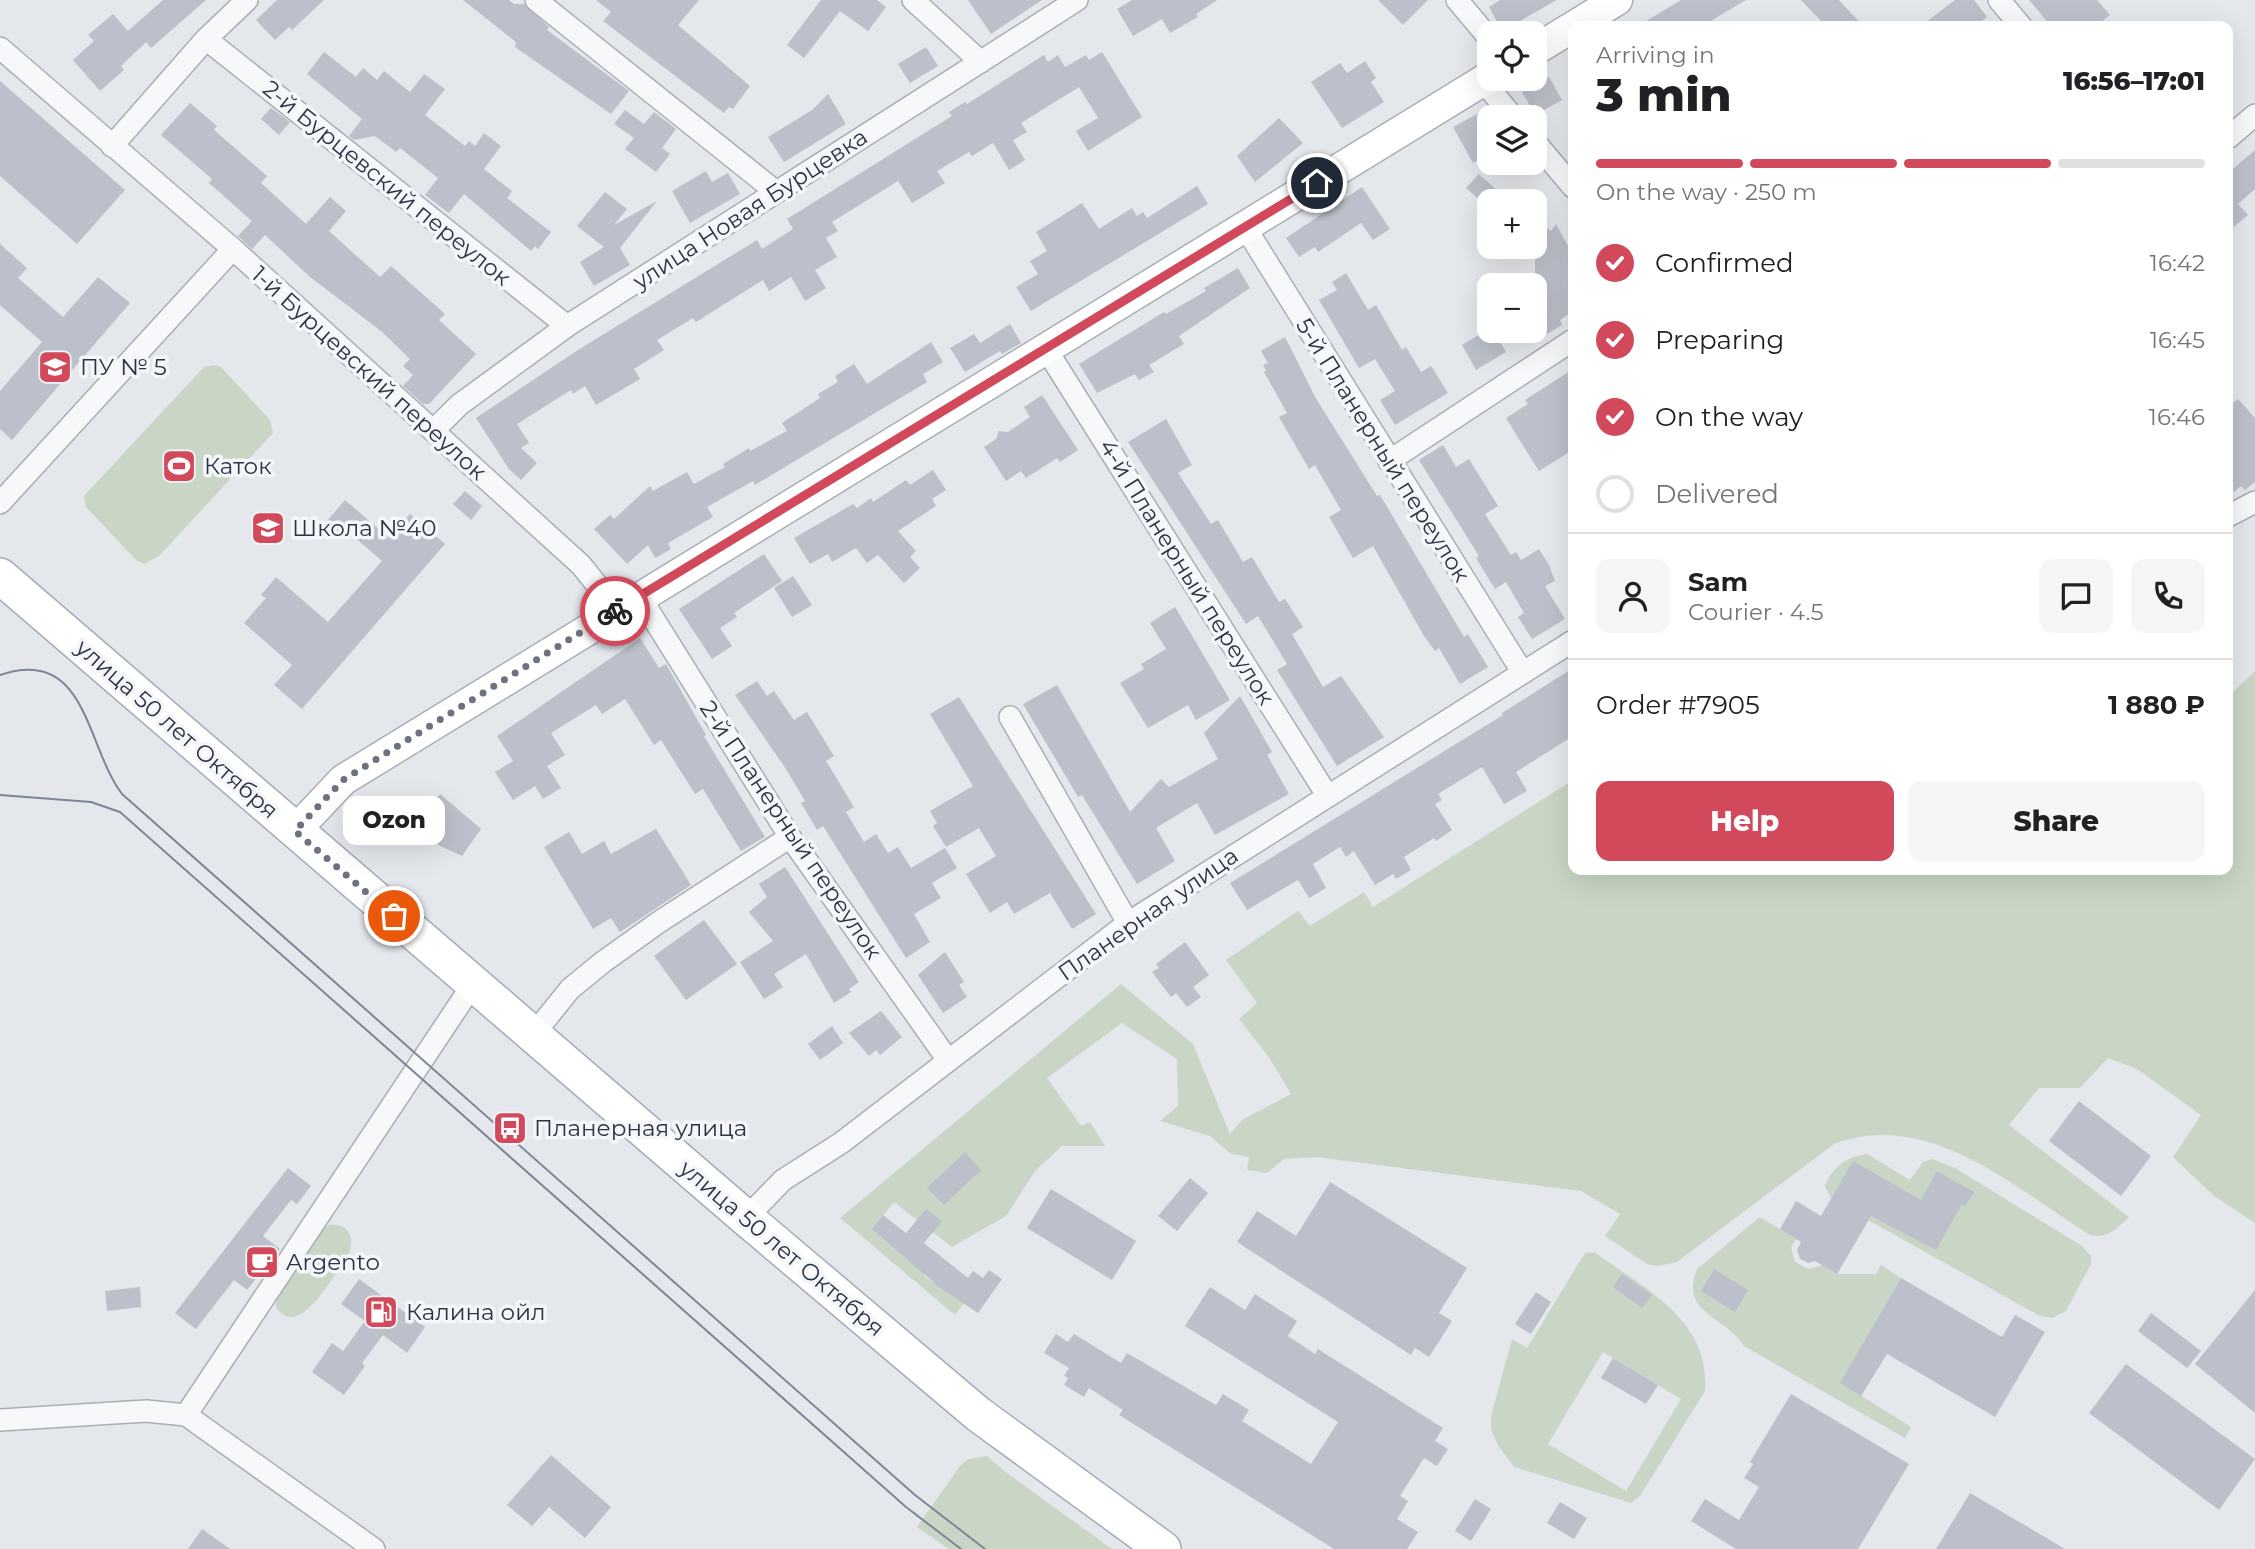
<!DOCTYPE html>
<html lang="en">
<head>
<meta charset="utf-8">
<style>
	:root { --surface:#fff; --page:#f6f6f6; --text:#202124; --muted:#757577; --line:#e0e0e0; --accent:#d1495b }
	body { margin:0; font-family:Montserrat,sans-serif; background:var(--page); color:var(--text); height:100vh; display:flex; flex-direction:column; font-size:26px; white-space:nowrap }
	* { box-sizing:border-box; margin:0 }
	p { font-size:23px; color:var(--muted) }
	.icon { flex:none; width:38px; height:38px; fill:none; stroke:currentColor; stroke-width:2; stroke-linecap:round; stroke-linejoin:round }
	.map { position:relative; flex:1; overflow:hidden }
	.sheet { position:absolute; left:1568px; top:21px; width:665px; height:854px; display:flex; flex-direction:column; background:var(--surface); border-radius:14px; box-shadow:0 7px 28px #0002 }
	.sheet>* { flex:none }
	.buttons { position:absolute; left:1477px; top:21px; display:grid; gap:14px }
	.buttons a { display:grid; place-items:center; width:70px; height:70px; border-radius:14px; background:var(--surface); box-shadow:0 7px 28px #0002; font-size:35px }
	.pin { position:absolute; display:grid; place-items:center; width:60px; height:60px; color:#fff; margin:-30px; border:4px solid #fff; border-radius:50%; box-shadow:0 2px 7px #0007 }
	.courier { position:absolute; display:grid; place-items:center; width:70px; height:70px; margin:-35px; border:5px solid #d1495b; border-radius:50%; background:#fff; color:#222; box-shadow:0 2px 9px #0007 }
	.bubble { position:absolute; height:49px; border-radius:14px; background:var(--surface); box-shadow:0 7px 28px #0002; font-size:23px; font-weight:800; line-height:49px; text-align:center }
	.headline em { font-style:normal; font-weight:800 }
	.headline div { display:flex; flex-direction:column-reverse }
	.headline { display:flex; align-items:center; justify-content:space-between; height:119px; padding:0 28px }
	h1 { font-size:46px; font-weight:800; line-height:52px }
	.bar { display:grid; grid-template-columns:repeat(4,1fr); gap:10px 7px; align-content:center; height:84px; padding:0 28px }
	.bar i { height:9px; border-radius:5px; background:var(--line) }
	.bar .on { background:var(--accent) }
	.bar p { grid-column:span 4 }
	.line { display:flex; align-items:center; gap:18px; padding:0 28px; border-top:2px solid var(--line) }
	.line div { flex:1 }
	.round { display:grid; place-items:center; flex:none; width:74px; height:74px; border-radius:14px; background:var(--page) }
	ol { padding:0 28px; list-style:none }
	li { display:flex; align-items:center; gap:21px; height:77px }
	li p { margin-inline-start:auto }
	li .icon { padding:7px; border-radius:50%; background:var(--accent); color:#fff; stroke-width:4 }
	li:last-child { color:var(--muted) }
	li i { width:38px; height:38px; border:4px solid var(--line); border-radius:50% }
	.button { display:flex; gap:14px; margin-top:auto; padding:14px 28px }
	.button a { flex:1; height:80px; border-radius:14px; background:var(--accent); color:#fff; font-size:28px; font-weight:800; line-height:80px; text-align:center }
	.button a+a { background:var(--page); color:var(--text) }
	.map>svg:first-child { display:block }
</style>
</head>
<body>
<div class="map">
<svg width="2255" height="1549" viewBox="0 0 2255 1549">
	<rect width="100%" height="100%" fill="#e4e7ec"/>
	<path fill="#c9d6c5" fill-rule="evenodd" d="M214,365L221,367L270,420L273,433L159,556L144,564L136,560L86,507L84,496L204,367Z
		M2255,671V1223L2214,1196L2173,1157L2201,1115L2137,1069L2108,1058L2080,1088H2039L2009,1125L2129,1217C2116,1229 2108,1239 2090,1235C2015,1188 1928,1108 1834,1144L1677,1262L1657,1266L1647,1264L1605,1236L1620,1214L1581,1191L1316,1157L1284,1159L1267,1173L1247,1170L1249,1157L1231,1154L1210,1136L1160,1121L1178,1106L1177,1059L1122,1023L1047,1078L1081,1126L1090,1122L1105,1146H1062L1035,1171L1006,1216L952,1247L894,1202L873,1228L926,1273L924,1276L964,1303L955,1315L840,1218L1121,984L1193,1044L1230,1134L1242,1120L1291,1094L1268,1056L1239,1019L1257,1003L1226,960L1298,911L1310,926L1364,892L1373,907L1573,780V870H2228V697Z
		M1867,1154L1910,1180L1923,1162L1932,1159L1955,1168L2082,1246L2091,1256V1264L2066,1311L2052,1318L2040,1316L1832,1200L1825,1186C1833,1166 1846,1157 1867,1154Z
		M1760,1217L1796,1239L1791,1248L1795,1262L1808,1269L1823,1265L1837,1274H1876L1881,1265L1901,1278L1841,1383L1911,1427L1905,1438L1744,1346C1726,1316 1679,1314 1697,1269Z
		M329,1225C348,1223 355,1236 349,1253C336,1271 299,1343 276,1307C273,1291 314,1234 329,1225Z
		M1594,1252C1644,1288 1711,1320 1705,1391L1640,1496L1631,1503L1514,1467L1498,1445L1491,1430V1416L1512,1339L1527,1348L1585,1253ZM1603,1352L1681,1399L1626,1491L1548,1444Z
		M987,1456L1003,1470L1112,1549H949L917,1527L960,1466L968,1459Z"/>
	<path fill="#bbc0ca" d="M163,0H206L151,48L146,42L121,66L124,70L100,91L73,60L94,41L88,35L113,14L128,31Z
		M277,0H324L292,30L289,27L275,40L256,20Z
		M463,0H509L514,4H524L549,27L547,30L629,91L611,114L515,47L516,42Z
		M596,0H699L678,25L750,86L733,109L729,107L724,113L603,21L611,12Z
		M821,0H877L886,7L868,31L840,11L804,58L787,45Z
		M968,0H1042L991,34Z
		M1132,0H1217L1196,14L1198,17L1170,33L1162,19L1133,36L1117,9Z
		M1378,0H1428L1403,25Z
		M1500,0H1557L1502,31L1489,7Z
		M1681,0H1746L1702,26H1638Z
		M1801,0H1839L1863,26H1826Z
		M1955,0H1974L1987,17L1975,26H1921Z
		M2029,0H2097L2110,15L2096,26H2051Z
		M926,47L938,66L910,83L898,64Z
		M324,52L356,77L363,68L377,80L384,71L410,92L424,74L445,89L425,115L465,146L469,141L475,146L484,133L501,146L484,169L512,191L507,198L551,232L538,249L535,246L531,251L464,194L449,213L425,195L438,178L400,148L396,152L375,136L354,140L349,136L362,119L307,74Z
		M1102,52L1142,117L1088,151L1076,131L1098,118L1079,87L1021,123L1027,132L1013,140L1025,160L1009,170L993,143L972,156L969,152L937,171L945,183L912,203L898,181L832,222L838,231L826,238L837,257L815,270L826,288L805,301L791,277L769,291L763,280L696,322L693,318L657,340L664,350L634,369L640,379L596,405L585,386L573,394L571,390L517,424L529,443L521,448L537,463L521,480L509,469L476,418L578,350L757,240L762,249L793,229L787,219L952,116L949,112L965,102L967,104L1044,55L1048,62L1058,55L1065,67L1086,55L1089,60Z
		M1365,61L1376,78L1371,82L1384,102L1342,128L1311,82L1340,63L1347,73Z
		M1549,77L1562,100L1535,115L1522,92Z
		M0,81L125,190L77,244L0,176Z
		M828,94L846,124L784,162L768,137L812,110Z
		M190,103L217,126L214,130L267,176L261,183L306,224L330,197L346,211L329,231L380,277L391,266L445,314L439,320L476,354L429,404H423L403,386L413,375L403,366L410,359L381,331L310,277L265,235L252,249L238,236L252,221L209,183L212,179L161,135Z
		M271,108L290,122L279,135L261,119Z
		M1488,108L1489,154L1473,163L1453,127Z
		M625,110L644,124L654,112L676,129L662,148L670,154L656,172L625,149L634,138L614,124Z
		M1279,118L1303,143L1255,182L1237,156Z
		M2255,150V189L2238,204L2248,215L2228,232V173Z
		M706,171L712,182L728,173L740,194L690,223L672,191Z
		M1479,174L1509,201H1481L1466,188Z
		M1197,186L1208,204L1031,311L1016,287L1038,274L1030,261L1047,251L1036,232L1082,203L1099,229L1132,208L1137,216L1143,212L1147,218Z
		M1362,187L1390,229L1373,240L1361,223L1318,252L1315,247L1299,257L1286,238Z
		M605,192L627,209L614,225L657,201L620,248L630,265L594,286L580,262L604,247L577,226Z
		M1535,219L1551,231L1556,224L1573,255V311L1560,320L1562,325L1547,334L1535,314Z
		M0,244L27,268L18,278L63,317L98,277L130,303L12,440L0,429V391L42,342L0,305Z
		M1238,268L1250,288L1179,336L1184,344L1149,365L1154,372L1139,380L1135,374L1097,393L1079,364L1164,312L1166,314L1206,291L1204,288Z
		M1346,273L1368,310L1376,305L1402,350L1406,347L1421,372L1431,366L1448,393L1395,425L1380,400L1395,391L1375,359L1359,368L1319,300L1337,290L1332,282Z
		M1010,324L1021,343L1002,354L1000,351L965,372L950,348L974,334L980,343Z
		M1489,329L1494,331L1506,352L1476,370L1462,345Z
		M1285,337L1315,397L1377,496L1380,495L1464,637L1468,634L1488,667L1460,684L1439,648L1435,651L1424,636L1373,546L1353,558L1329,517L1341,510L1315,465L1309,469L1279,417L1287,413L1264,372L1266,370L1263,365L1268,363L1261,351Z
		M931,342L943,362L923,374L927,382L755,485L753,481L707,507L713,517L668,543L671,549L655,558L648,545L627,564L594,529L610,515L614,519L650,486L653,491L687,472L694,484L725,467L723,464L749,448L750,451L787,431L782,423L820,398L818,394L838,382L835,376L854,364L867,384Z
		M1573,369V450L1539,471L1506,418L1528,404L1525,400Z
		M1042,395L1078,450L1060,462L1057,458L1026,478L1021,471L1006,481L984,447L996,439L999,431L1008,432L1030,417L1024,407Z
		M2238,399L2255,418V482L2245,490L2241,486L2228,497V407Z
		M1166,419L1192,465L1178,473L1211,524L1218,520L1243,562L1252,557L1279,602L1285,599L1303,627L1292,634L1323,687L1341,676L1384,737L1337,766L1277,670L1287,664L1258,616L1246,624L1128,442Z
		M1443,445L1456,467L1469,459L1498,506L1485,514L1511,555L1516,552L1521,560L1539,549L1549,565L1555,581L1545,586L1565,619L1532,639L1518,617L1524,613L1506,582L1495,589L1476,558L1479,556L1419,460Z
		M933,470L946,490L932,499L936,506L898,531L916,551L910,557L920,568L904,583L878,555L867,563L856,548L832,562L828,554L810,564L794,538L853,504L857,508L871,498L873,502L906,480L910,485Z
		M465,491L482,506L471,520L453,504Z
		M345,500L389,538L410,514L445,544L302,709L274,685L292,665L244,623L266,598L261,595L276,577L328,622L382,561L352,535L348,539L327,521Z
		M764,554L782,581L734,613L737,617L720,628L732,646L712,659L679,609Z
		M793,576L812,605L792,617L774,588Z
		M1175,607L1230,700L1196,720L1188,705L1148,728L1120,683L1144,669L1141,664L1166,649L1150,623Z
		M640,638L659,668L666,664L706,735L704,736L765,837L741,851L703,789L695,794L661,740L654,745L625,699L602,714L596,705L551,733L565,755L547,766L561,788L543,799L535,786L513,800L495,772L513,761L497,736Z
		M1573,668V736L1516,772L1527,791L1504,804L1482,767L1438,794L1442,800L1435,804L1452,830L1436,841L1434,838L1404,857L1411,870L1396,879L1393,874L1375,885L1354,851L1346,857L1340,847L1313,864L1326,888L1309,898L1298,880L1247,910L1230,883L1503,715L1502,713Z
		M757,681L767,696L774,691L794,720L807,712L834,756L826,761L854,807L846,812L864,842L876,834L888,853L898,847L911,868L945,848L957,868L932,883L941,898L914,914L930,942L906,958L823,826L817,830L801,803L805,801L786,769L735,695Z
		M1057,685L1130,812L1161,779L1169,787L1218,759L1204,733L1240,696L1272,752L1267,755L1289,794L1215,835L1197,803L1156,828L1175,861L1137,884L1082,795L1078,797L1023,704Z
		M959,697L1096,914L1072,929L1050,893L1014,914L1007,902L990,913L966,874L996,856L979,828L946,847L933,826L937,823L930,811L973,786L930,714Z
		M440,794L481,829L462,856L438,845L419,819Z
		M656,829L691,885L620,932L611,918L593,929L544,847L569,832L582,854L604,841L611,854Z
		M785,867L859,982L849,989L851,992L834,1003L806,954L774,974L783,987L764,999L740,962L773,941L749,912L767,897L759,884Z
		M704,920L737,964L686,1000L654,956Z
		M1185,942L1209,975L1193,987L1201,997L1187,1007L1176,993L1171,997L1152,972L1159,968L1156,964Z
		M945,952L964,982L959,985L967,997L943,1013L918,975Z
		M881,1011L902,1037L880,1055L876,1050L869,1056L849,1033Z
		M832,1026L843,1043L820,1060L808,1044Z
		M2079,1101L2151,1156L2121,1196L2049,1141Z
		M965,1152L981,1170L944,1205L927,1188Z
		M1853,1161L1921,1200L1937,1171L1974,1192L1965,1206L1962,1204L1936,1250L1871,1216L1837,1274L1815,1261L1808,1263L1800,1259L1797,1250L1801,1242L1780,1229L1796,1201L1821,1216Z
		M288,1168L311,1186L297,1204L291,1200L263,1236L280,1249L247,1290L234,1280L196,1329L175,1313Z
		M1190,1178L1208,1193L1177,1231L1158,1216Z
		M1330,1182L1467,1268L1439,1313L1452,1321L1429,1357L1415,1348L1411,1355L1237,1242L1257,1211L1296,1236Z
		M1051,1189L1136,1241L1112,1280L1027,1228Z
		M926,1209L942,1221L924,1243L968,1278L973,1271L983,1278L989,1270L1002,1279L978,1313L939,1287L872,1229L883,1215L906,1233Z
		M1714,1269L1748,1290L1735,1312L1701,1291Z
		M1622,1274L1652,1295L1642,1308L1613,1287Z
		M1901,1278L2002,1337L2015,1315L2045,1332L1995,1417L1887,1354L1861,1396L1840,1383Z
		M359,1279L425,1327L407,1353L383,1335L362,1363L365,1366L344,1395L312,1372L332,1343L343,1351L365,1321L341,1304Z
		M140,1287L141,1307L107,1311L105,1291Z
		M1210,1287L1245,1310L1255,1294L1297,1321L1288,1336L1315,1354L1318,1349L1443,1428L1435,1441L1448,1449L1437,1466L1424,1458L1400,1496L1408,1501L1397,1519L1418,1532L1407,1549H1334L1119,1415L1123,1410L1089,1388L1084,1397L1064,1385L1068,1378L1064,1376L1069,1368L1044,1353L1056,1334L1068,1342L1074,1334L1121,1363L1127,1353L1216,1405L1223,1394L1249,1410L1242,1421L1311,1464L1338,1422L1185,1326Z
		M2255,1290V1413L2195,1364Z
		M1536,1292L1551,1302L1531,1334L1515,1324Z
		M2151,1313L2201,1351L2187,1368L2138,1331Z
		M1613,1358L1658,1385L1646,1404L1601,1378Z
		M2126,1364L2255,1459L2219,1510L2089,1413Z
		M1791,1394L1909,1464L1858,1549H1736L1691,1521L1705,1499L1739,1520L1759,1487L1744,1478L1753,1464L1750,1462Z
		M551,1455L611,1507L585,1538L549,1507L532,1526L507,1505Z
		M1970,1493L2065,1549H1936Z
		M1475,1499L1491,1509L1471,1541L1455,1531Z
		M1560,1502L1587,1518L1574,1539L1547,1523Z
		M202,1529L230,1549H188Z"/>
	<g fill="none" stroke-linecap="round" stroke-linejoin="round">
		<g stroke="#a9aeb7" stroke-width="24">
			<path id="street" d="M536,0L775,191
				M913,0L981,62
				M1457,0L1489,38
				M1999,0L2021,26
				M206,39L567,326
				M0,48L233,249L581,565L617,610
				M1483,81L1513,117
				M2228,138L2255,115
				M1535,142L1573,187
				M112,146L206,39L247,0
				M1245,227L1523,673
				M1046,349L1327,795
				M433,431L459,405L567,326L1077,0
				M1389,461L1573,340
				M0,503L233,249
				M2228,516L2255,502
				M640,597L790,837L948,1060
				M1010,717L1128,923
				M533,1035L570,989L603,962L659,922L790,837
				M746,1218L783,1180L841,1143L1128,923L1573,641
				M186,1415L473,984
				M0,1420L146,1411L186,1415L374,1549"/>
		</g>
		<g stroke="#a9aeb7" stroke-width="33">
			<path id="secondary" d="M1535,50L1617,0
				M295,831L343,780L1489,77"/>
		</g>
		<g stroke="#a3abb8" stroke-width="38">
			<path id="primary" d="M0,576L746,1218L978,1414L1163,1549"/>
		</g>
		<use href="#street" stroke="#f7f8fa" stroke-width="21"/>
		<use href="#secondary" stroke="#fff" stroke-width="30"/>
		<use href="#primary" stroke="#fff" stroke-width="35"/>
		<path stroke="#7d8696" stroke-width="2" d="M0,675C87,645 86,747 122,794L915,1495L985,1549
			M0,795L91,802L120,812L906,1507L961,1549"/>
	</g>
	<g fill="none" stroke-linecap="round" stroke-linejoin="round">
		<path stroke="#6c737f" stroke-width="7" stroke-dasharray="0 12.6" d="M394,916L295,831L343,780L615,611"/>
		<path stroke="#d1495b" stroke-width="9" d="M615,611L1317,183"/>
	</g>
	<defs>
		<g id="school-square" transform="scale(1.75)"><rect x="-9" y="-9" width="18" height="18" rx="4" fill="#d1495b" stroke="#f4f6f9"/><path d="M0-5L7-2L0 1L-7-2ZM-4 1L0 2.5L4 1V4Q0 6-4 4Z" fill="#fff"/></g>
		<g id="stadium-square" transform="scale(1.75)"><rect x="-9" y="-9" width="18" height="18" rx="4" fill="#d1495b" stroke="#f4f6f9"/><path d="M0-5a6.5 5 0 1 0 0 10a6.5 5 0 1 0 0-10ZM-3.5-1.8h7v3.6h-7Z" fill="#fff"/></g>
		<g id="bus-square" transform="scale(1.75)"><rect x="-9" y="-9" width="18" height="18" rx="4" fill="#d1495b" stroke="#f4f6f9"/><path d="M-5-6H5V4H4V6H2V4H-2V6H-4V4H-5ZM-3.5-4V0h7V-4ZM-3.5 1.2v1.5H-2V1.2ZM2 1.2v1.5H3.5V1.2Z" fill="#fff"/></g>
		<g id="cafe-square" transform="scale(1.75)"><rect x="-9" y="-9" width="18" height="18" rx="4" fill="#d1495b" stroke="#f4f6f9"/><path d="M-5.5-4.5H6V0H3Q3 3.5 0 3.5H-2.5Q-5.5 3.5-5.5 0ZM3-3.2v2h1.7v-2ZM-6 4.5H4V6H-6Z" fill="#fff"/></g>
		<g id="fuel-square" transform="scale(1.75)"><rect x="-9" y="-9" width="18" height="18" rx="4" fill="#d1495b" stroke="#f4f6f9"/><path d="M-5.5-6h7V0h2V4h1.3V-2.5L3-4.5l.8-.8L6-3V5H2.5V1h-1V6h-7ZM-4.2-4.7v3.2H.2V-4.7Z" fill="#fff"/></g>
	</defs>
	<g fill-rule="evenodd">
		<use href="#school-square" x="55" y="367"/>
		<use href="#stadium-square" x="179" y="466"/>
		<use href="#school-square" x="268" y="528"/>
		<use href="#bus-square" x="510" y="1128"/>
		<use href="#cafe-square" x="262" y="1262"/>
		<use href="#fuel-square" x="381" y="1312"/>
	</g>
	<g text-anchor="middle" stroke-width="7" stroke-linejoin="round" paint-order="stroke">
		<g font-size="23" fill="#2b3445" stroke="#f4f6f9">
			<text transform="translate(387 183) rotate(39)" y="8">2-й Бурцевский переулок</text>
			<text transform="translate(750 209) rotate(-33)" y="8">улица Новая Бурцевка</text>
			<text transform="translate(369 373) rotate(42)" y="8">1-й Бурцевский переулок</text>
			<text transform="translate(1383 450) rotate(58)" y="8">5-й Планерный переулок</text>
			<text transform="translate(1187 572) rotate(58)" y="8">4-й Планерный переулок</text>
			<text transform="translate(177 729) rotate(41)" y="8">улица 50 лет Октября</text>
			<text transform="translate(791 830) rotate(56)" y="8">2-й Планерный переулок</text>
			<text transform="translate(1148 914) rotate(-35)" y="8">Планерная улица</text>
			<text transform="translate(782 1248) rotate(40)" y="8">улица 50 лет Октября</text>
		</g>
		<g font-size="23" fill="#2b3445" stroke="#f4f6f9" text-anchor="start">
			<text x="80" y="375">ПУ № 5</text>
			<text x="204" y="474">Каток</text>
			<text x="292" y="536">Школа №40</text>
			<text x="534" y="1136">Планерная улица</text>
			<text x="286" y="1270">Argento</text>
			<text x="406" y="1320">Калина ойл</text>
		</g>
	</g>
</svg>
<div class="buttons">
<a><svg class="icon" aria-label="locate" viewBox="0 0 24 24"><circle cx="12" cy="12" r="6"/><path d="M12 2v4M12 18v4M2 12h4M18 12h4"/></svg></a>
<a><svg class="icon" aria-label="layers" viewBox="0 0 24 24"><path d="M12 4l9 5-9 5-9-5zM3 14l9 5 9-5"/></svg></a>
<a>+</a>
<a>−</a>
</div>
<div class="pin" style="left:394px;top:916px;background:#ea580c"><svg class="icon" aria-label="bag" viewBox="0 0 24 24"><path d="M5 8h14l-1 12H6zM9 8a3 3 0 0 1 6 0"/></svg></div>
<div class="pin" style="left:1317px;top:183px;background:#1f2937"><svg class="icon" aria-label="home" viewBox="0 0 24 24"><path d="M3 11l9-7 9 7M6 9v11h12V9"/></svg></div>
<div class="courier" style="left:615px;top:611px"><svg class="icon" aria-label="bike" viewBox="0 0 24 24"><circle cx="6" cy="16" r="4"/><circle cx="18" cy="16" r="4"/><path d="M6 16l4-8h5l3 8M10 8l3 8H6M13 5h3"/></svg></div>
<div class="bubble" style="left:343px;top:796px;width:102px">Ozon</div>
<section class="sheet">
<div class="headline"><div><h1>3 min</h1><p>Arriving in</p></div><em>16:56–17:01</em></div>
<div class="bar"><i class="on"></i><i class="on"></i><i class="on"></i><i></i><p>On the way · 250 m</p></div>
<ol>
<li><svg class="icon" aria-label="check" viewBox="0 0 24 24"><path d="M5 12l5 5 9-10"/></svg>Confirmed<p>16:42</p></li>
<li><svg class="icon" aria-label="check" viewBox="0 0 24 24"><path d="M5 12l5 5 9-10"/></svg>Preparing<p>16:45</p></li>
<li><svg class="icon" aria-label="check" viewBox="0 0 24 24"><path d="M5 12l5 5 9-10"/></svg>On the way<p>16:46</p></li>
<li><i></i>Delivered</li>
</ol>
<div class="line" style="height:126px"><a class="round"><svg class="icon" aria-label="person" viewBox="0 0 24 24"><circle cx="12" cy="8" r="4"/><path d="M4 21q1-7 8-7t8 7"/></svg></a><div><b>Sam</b><p>Courier · 4.5</p></div><a class="round"><svg class="icon" aria-label="chat" viewBox="0 0 24 24"><path d="M4 5h16v11H9l-5 4z"/></svg></a><a class="round"><svg class="icon" aria-label="phone" viewBox="0 0 24 24"><path d="M5 4h4l2 5-3 2q2 4 5 5l2-3 5 2v4C11 20 4 13 5 4z"/></svg></a></div>
<div class="line" style="height:91px"><div>Order #7905</div><b>1 880 ₽</b></div>
<div class="button"><a>Help</a><a>Share</a></div>
</section>
</div>
</body>
</html>
